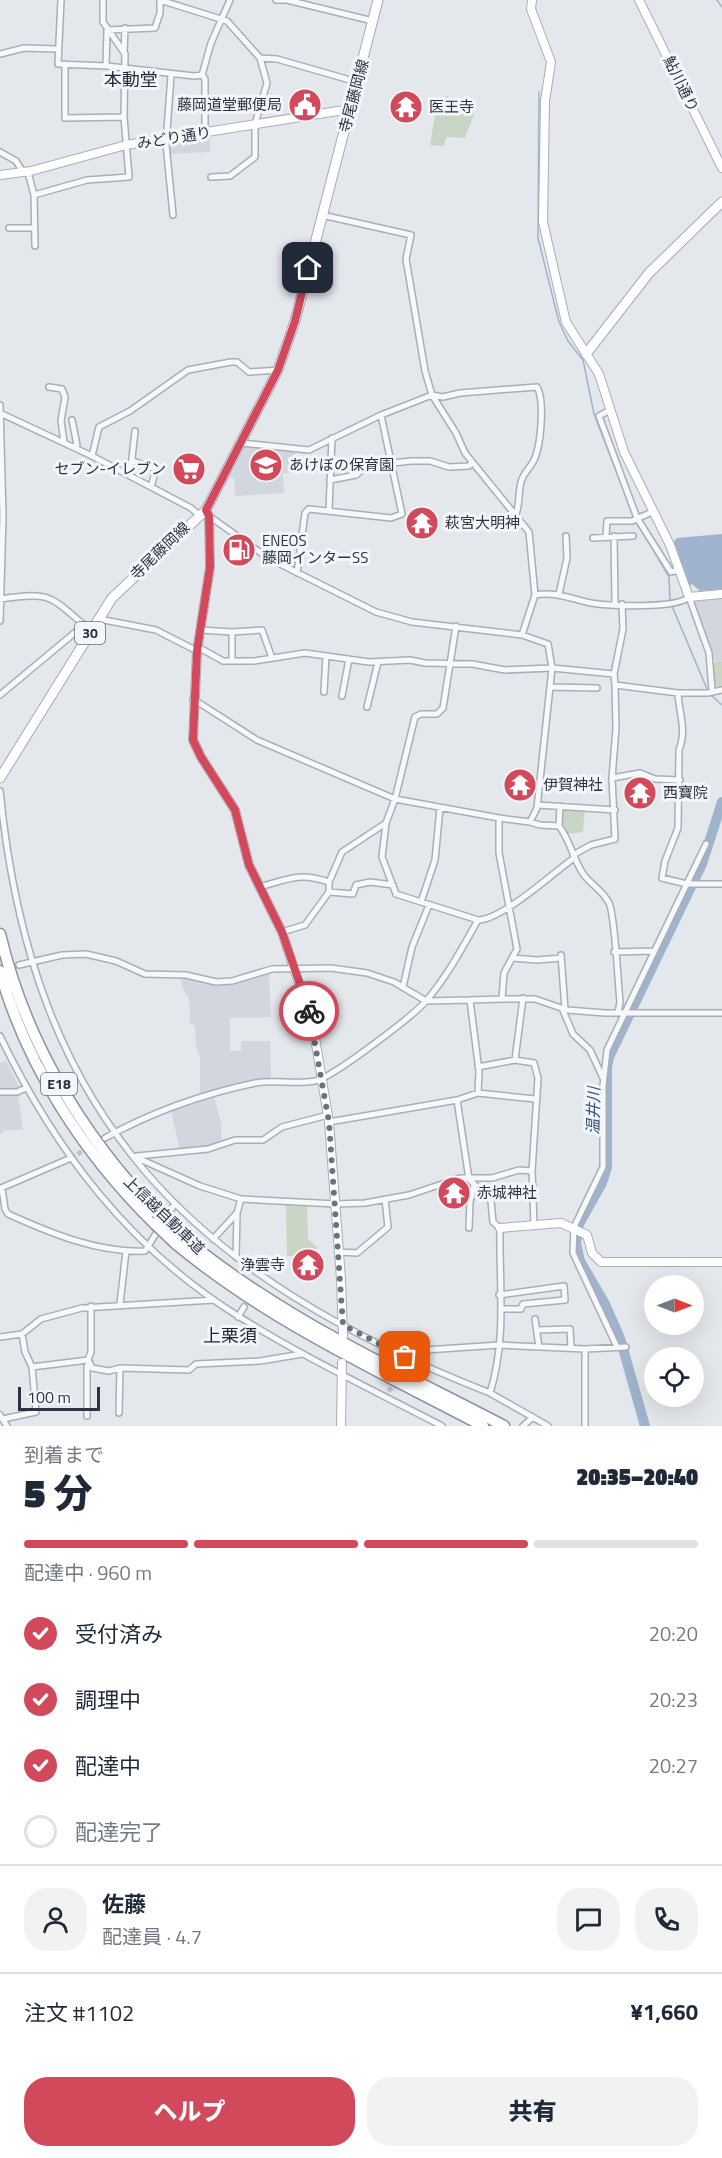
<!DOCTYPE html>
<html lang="ja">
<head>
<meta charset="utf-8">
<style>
	:root { --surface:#fff; --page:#f2f2f3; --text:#1f2937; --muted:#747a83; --line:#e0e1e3; --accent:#d1495b }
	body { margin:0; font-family:"Titillium Web","Noto Sans JP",sans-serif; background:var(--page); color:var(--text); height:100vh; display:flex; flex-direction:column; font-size:22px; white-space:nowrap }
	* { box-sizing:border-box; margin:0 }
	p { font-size:20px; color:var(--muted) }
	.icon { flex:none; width:33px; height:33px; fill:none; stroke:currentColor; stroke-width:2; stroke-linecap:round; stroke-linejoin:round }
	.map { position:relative; height:1426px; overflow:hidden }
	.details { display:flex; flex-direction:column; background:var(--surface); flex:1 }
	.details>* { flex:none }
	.needle { width:39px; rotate:90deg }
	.fabs { position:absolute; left:644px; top:1275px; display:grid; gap:12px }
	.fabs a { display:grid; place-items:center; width:60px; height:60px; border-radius:50%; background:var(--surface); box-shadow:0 6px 24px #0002; font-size:30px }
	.scale { position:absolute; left:18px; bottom:15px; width:82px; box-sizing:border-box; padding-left:6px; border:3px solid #2b3445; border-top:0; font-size:16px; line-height:21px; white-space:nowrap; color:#2b3445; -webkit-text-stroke:4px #f4f6f9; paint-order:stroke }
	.pin { position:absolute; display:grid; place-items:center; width:51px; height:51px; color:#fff; margin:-26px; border-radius:12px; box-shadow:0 3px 9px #0006 }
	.courier { position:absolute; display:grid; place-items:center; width:60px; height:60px; margin:-30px; border:4px solid #d1495b; border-radius:50%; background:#fff; color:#222; box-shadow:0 2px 8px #0007 }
	.headline em { font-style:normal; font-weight:800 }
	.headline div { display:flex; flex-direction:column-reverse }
	.headline { display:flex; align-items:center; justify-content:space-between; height:102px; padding:0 24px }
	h1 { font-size:39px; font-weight:800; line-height:45px }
	.bar { display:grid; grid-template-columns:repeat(4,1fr); gap:9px 6px; align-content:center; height:72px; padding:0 24px }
	.bar i { height:8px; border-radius:4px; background:var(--line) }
	.bar .current { background:var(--accent) }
	.bar p { grid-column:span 4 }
	.line { display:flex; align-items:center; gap:15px; padding:0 24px; border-top:2px solid var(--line) }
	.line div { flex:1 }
	.round { display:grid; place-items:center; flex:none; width:63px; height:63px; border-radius:24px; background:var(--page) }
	ol { padding:0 24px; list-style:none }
	li { display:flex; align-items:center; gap:18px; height:66px }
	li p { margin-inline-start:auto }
	li .icon { padding:6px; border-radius:50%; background:var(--accent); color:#fff; stroke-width:4 }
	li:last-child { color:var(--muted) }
	li i { width:33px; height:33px; border:3px solid var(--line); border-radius:50% }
	.cta { display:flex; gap:12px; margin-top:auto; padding:12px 24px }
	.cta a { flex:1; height:69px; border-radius:24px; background:var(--accent); color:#fff; font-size:24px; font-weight:800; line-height:69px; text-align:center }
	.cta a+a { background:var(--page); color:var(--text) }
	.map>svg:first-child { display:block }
</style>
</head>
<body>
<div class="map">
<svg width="722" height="1426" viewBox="0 0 722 1426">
	<rect width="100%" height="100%" fill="#e4e7ec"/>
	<path fill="#d2d6de" d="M210,137V152L168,154V143Z
		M245,447L295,452L297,473H283L284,493L235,496L234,478L230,477Z
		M722,598V662H716L693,604L696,600Z
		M269,973L271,1017L230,1018V1051H241V1041H270L271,1080L200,1097V1057L196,1046L195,1025L190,1024L189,998L183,989L180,977L229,985Z
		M6,1061L20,1088L18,1094L23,1130H5L0,1135V1063Z
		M214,1097L221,1123L222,1144L180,1151L171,1110Z"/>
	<path fill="#c9d6c5" d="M446,96L449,97L448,102L463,104L464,101H471L474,114L465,138L446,137L444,146L430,145L437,102L444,104Z
		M716,662H722V688L714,685L712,664Z
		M561,808L585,809L583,832L567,834L560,827Z
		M286,1205L307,1206L308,1239L318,1248L302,1256H287Z"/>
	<path fill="#9fb4cc" d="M722,534V589L700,591L692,584L689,586L674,541L677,538Z"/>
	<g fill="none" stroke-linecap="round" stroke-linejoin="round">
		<path stroke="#9fb4cc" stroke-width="1.5" d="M717,0L722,7
			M539,92L538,238L559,322L568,341L583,360L594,414L627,499
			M631,510L633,516
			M640,527L669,577L670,601
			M672,606L707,689
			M710,694L722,705"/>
		<path stroke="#9fb4cc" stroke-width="10" d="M645,1426L620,1338L605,1304L580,1261L576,1243L579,1224L602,1183L607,1167V1067L609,1057L702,864L722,802"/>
		<path stroke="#bfc3cb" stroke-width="5" stroke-dasharray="5 2.5" stroke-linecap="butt" d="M71,1158L88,1148
			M388,1391L400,1383"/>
		<g stroke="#a9aeb7" stroke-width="8">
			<path id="street" d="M61,0L58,64L107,66L194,76L202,75L211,43L230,0
				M160,0L227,21L260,58L277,59L357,82
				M276,0H285
				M287,0L373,21
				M124,52L125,28
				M0,54L24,48L57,49
				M65,64V118L124,117
				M106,66L107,30L155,28L160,13V0
				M171,75L166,144L173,215
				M202,75L205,79V133
				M0,152L16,161L23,172
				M28,172L34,195L87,180L129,177L124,117L125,54L103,22V0
				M211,177L230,176L255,157V124L267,83L260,58
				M34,195L35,246
				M322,215L411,235L406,259L425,371L432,395L456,433L465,453L529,532L535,595L522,635
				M9,228H34
				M49,387L62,389L65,397L61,421L64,442
				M0,405L3,516L0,621
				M610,410L599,416L637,518L671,572L679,570
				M0,413L92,456L191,508L198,514
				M72,420L77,445L73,447
				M241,443L309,450L381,415L432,395L443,397L460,393L537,387C545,400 541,448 533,462C529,469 523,474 521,482C518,494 520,503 516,514
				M92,456L99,427L130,411L188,370L231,362H237L249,372L278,370
				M133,461L156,469L151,487
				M130,476L135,431
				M330,480L356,475L367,466L411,461H430L449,467L469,466L472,462
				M329,510L332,438
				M209,516L268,558L376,612L412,622L522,635L548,644L552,668L537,808L530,822L499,818V853L517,949L504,973L502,999L470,1000L479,1071L478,1093L457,1100L469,1179L491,1201L493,1222L500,1228C499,1284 507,1339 490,1393L548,1426
				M606,536L607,521H632L652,512
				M614,536L615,604
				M593,538L633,536
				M297,573L305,513L309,509L391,518L402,514L381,415
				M559,594L567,558L566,536
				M535,595C555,591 572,599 591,603C610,606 676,609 689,597L709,653L712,690
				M0,599C55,591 50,597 91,631
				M622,604L623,629L614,674L615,685L678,693H708L722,690
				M99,619L156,630L197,651
				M201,630L232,632L262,630L272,658
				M232,632V661
				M198,647L223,661H254L305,653L369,662L410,660L425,663L472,664L505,670L552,668L614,674
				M551,687L597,688
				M324,692L326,656
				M678,693C679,713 687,730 679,750L678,828L665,861L662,878L687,884H722
				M0,695L84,625
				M342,696L349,659
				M193,699L257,740L395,799L499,818
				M367,707L378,662
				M612,778L640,773L655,779L680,780
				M0,791C32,1120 192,1276 490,1393
				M538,805L615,810
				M530,822L540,825L559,826C570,840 572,856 582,872C589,884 602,889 609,903C615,914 618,984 620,1002L618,1013
				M386,823L382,857L396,894L478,920
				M559,826L560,806
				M573,855L591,845L615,839L612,778L616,728L615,685
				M259,887C289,879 298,872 329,882
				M329,892L353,894L356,885L370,882L393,885
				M421,902L435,860L440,808
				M282,932L305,925L329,892V882L342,852L386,823L395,799L415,717L421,714H437L443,708L456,626
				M614,952L654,951
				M561,955L565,1009
				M512,958L537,960L561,958
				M19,965L62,955L86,954L116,961L145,974L186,975L216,982L232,981L272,969L331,968L367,973L394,982L426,1001L470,1000
				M403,987L412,947L429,905
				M502,999H535L567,1010L605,1013H722
				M562,1008L573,1034L590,1050L603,1078
				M0,1036C55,1150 129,1248 238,1316C303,1357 373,1390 442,1426
				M515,1060L523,998
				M478,1067L515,1060L534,1063L538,1078L532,1171L534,1225
				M0,1092H17L26,1088
				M478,1093L535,1099
				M329,1122L457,1100
				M105,1138C152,1112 203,1094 255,1083C275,1079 295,1085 315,1081C332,1078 413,1016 426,1001C447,977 462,948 478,920C502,920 553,873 574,858
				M133,1156L200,1186L241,1199L336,1204L365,1203L409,1195L460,1178H492L519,1170L532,1171
				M137,1156L208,1149L235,1140H263L282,1127L328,1115
				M1,1188L71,1158
				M2,1188L5,1209L8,1214C50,1233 98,1253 145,1251L174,1205
				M469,1228L470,1202L474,1185
				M213,1239L237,1213L241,1199
				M339,1252L357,1253L388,1227L385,1199
				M236,1257L237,1213
				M499,1295L564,1286L565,1300L523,1304L521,1309H501
				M120,1304L126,1251
				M91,1306V1352L88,1360L92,1368L109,1371L120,1368L189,1370L196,1364L260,1361L302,1354
				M238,1317L244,1307
				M535,1319L539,1347
				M537,1330L570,1329L571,1348
				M22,1334L25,1352L32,1367
				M0,1337L22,1334L41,1319L82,1308L214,1300
				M617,1347L573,1253L574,1227L603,1167V1086L607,1050L706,844
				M585,1349V1426
				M405,1357L411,1351L499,1345L585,1349L626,1347
				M119,1413L120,1368
				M0,1415L7,1426
				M87,1416V1366L90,1363
				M3,1419L36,1412L32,1367L88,1360
				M523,1426L533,1417"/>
		</g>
		<g stroke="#a9aeb7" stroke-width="10">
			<path id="secondary" d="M532,0L531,9L551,62L545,101L543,222L566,322L599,374L624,452L670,545L689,597L722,594
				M639,0L722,168
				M0,175L31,171L126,145L350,109
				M206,510L209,516L210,567L197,651L193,740L201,757L235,810L249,865L282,932L313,1026L329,1122L341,1279L343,1336
				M500,1228L561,1223L587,1235L592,1253L601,1262H722
				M341,1426L342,1363"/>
		</g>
		<g stroke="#a3abb8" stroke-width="11">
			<path id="primary" d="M586,354L649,273L722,202
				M0,778L112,598L206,510L278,370L295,321L378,0"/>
		</g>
		<g stroke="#8b94a3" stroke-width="13">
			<path id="highway" d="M0,934C25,1040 81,1134 156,1212
				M0,971C27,1067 84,1154 155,1224
				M178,1233C276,1316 391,1367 504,1426
				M176,1244C269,1321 377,1370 483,1426"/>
		</g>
		<use href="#street" stroke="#f7f8fa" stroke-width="5"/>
		<use href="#secondary" stroke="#fff" stroke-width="8"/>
		<use href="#primary" stroke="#fff" stroke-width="9"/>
		<use href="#highway" stroke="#fff" stroke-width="10"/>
		<g stroke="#8b94a3" stroke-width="13" stroke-linecap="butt">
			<path id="highway-bridge" d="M156,1212L178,1233
				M155,1224L176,1244"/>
		</g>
		<use href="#highway-bridge" stroke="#fff" stroke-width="10"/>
	</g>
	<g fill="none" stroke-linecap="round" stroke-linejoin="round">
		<path stroke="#6c737f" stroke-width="6" stroke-dasharray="0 10.8" d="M309,1011L329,1122L343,1325L405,1357"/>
		<path stroke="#d1495b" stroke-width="8" d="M308,268L295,321L278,370L206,510L209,516L210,567L197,651L193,740L201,757L235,810L249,865L282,932L309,1011"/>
	</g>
	<defs>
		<g id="civic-disc" transform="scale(1.725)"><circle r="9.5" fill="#d1495b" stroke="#f4f6f9"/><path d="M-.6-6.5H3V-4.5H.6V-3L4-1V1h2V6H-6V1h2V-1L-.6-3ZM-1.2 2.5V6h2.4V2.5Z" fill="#fff"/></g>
		<g id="temple-disc" transform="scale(1.725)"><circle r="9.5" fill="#d1495b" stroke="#f4f6f9"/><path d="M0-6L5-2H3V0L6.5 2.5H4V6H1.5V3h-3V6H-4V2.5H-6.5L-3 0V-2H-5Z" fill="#fff"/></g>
		<g id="school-disc" transform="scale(1.725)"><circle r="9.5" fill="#d1495b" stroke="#f4f6f9"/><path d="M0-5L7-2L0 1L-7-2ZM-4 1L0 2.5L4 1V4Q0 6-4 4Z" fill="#fff"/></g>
		<g id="supermarket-disc" transform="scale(1.725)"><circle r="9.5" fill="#d1495b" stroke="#f4f6f9"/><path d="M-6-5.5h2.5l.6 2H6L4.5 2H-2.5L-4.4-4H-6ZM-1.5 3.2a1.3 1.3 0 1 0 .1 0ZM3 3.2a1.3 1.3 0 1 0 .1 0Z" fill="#fff"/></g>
		<g id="fuel-disc" transform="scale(1.725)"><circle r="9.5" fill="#d1495b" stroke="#f4f6f9"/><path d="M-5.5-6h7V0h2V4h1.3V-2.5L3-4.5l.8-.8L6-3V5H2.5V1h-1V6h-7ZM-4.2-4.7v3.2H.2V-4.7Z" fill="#fff"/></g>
	</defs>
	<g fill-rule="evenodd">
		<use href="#civic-disc" x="305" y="105"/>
		<use href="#temple-disc" x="406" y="107"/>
		<use href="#school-disc" x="266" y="465"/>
		<use href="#supermarket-disc" x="189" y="469"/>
		<use href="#temple-disc" x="422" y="523"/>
		<use href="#fuel-disc" x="239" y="550"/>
		<use href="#temple-disc" x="520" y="785"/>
		<use href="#temple-disc" x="640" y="793"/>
		<use href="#temple-disc" x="454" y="1193"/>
		<use href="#temple-disc" x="308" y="1265"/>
	</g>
	<g text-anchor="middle" stroke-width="6" stroke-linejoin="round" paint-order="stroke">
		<g fill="#f4f6f9" stroke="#676e7b" stroke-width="1.5">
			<rect x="75" y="622" width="30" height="22" rx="4.5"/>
			<rect x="41" y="1073" width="36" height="22" rx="4.5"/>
		</g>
		<g font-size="14" font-weight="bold" fill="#2b3445">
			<text x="90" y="638">30</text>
			<text x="59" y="1089">E18</text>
		</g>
		<g font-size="15" fill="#2b3445" stroke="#f4f6f9">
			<text transform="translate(681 84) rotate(64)" y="5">鮎川通り</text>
			<text transform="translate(354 96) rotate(-75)" y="5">寺尾藤岡線</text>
			<text transform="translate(174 138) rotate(-9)" y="5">みどり通り</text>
			<text transform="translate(160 551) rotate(-44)" y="5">寺尾藤岡線</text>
			<text transform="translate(164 1215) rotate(44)" y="5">上信越自動車道</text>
		</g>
		<g font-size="15" fill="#2b3445" stroke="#f4f6f9" text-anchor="start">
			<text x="282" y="110" text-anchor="end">藤岡道堂郵便局</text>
			<text x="429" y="112">医王寺</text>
			<text x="289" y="470">あけぼの保育園</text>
			<text x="166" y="474" text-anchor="end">セブン-イレブン</text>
			<text x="445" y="528">萩宮大明神</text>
			<text x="262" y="546">ENEOS<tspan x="262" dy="17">藤岡インターSS</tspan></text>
			<text x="543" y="790">伊賀神社</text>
			<text x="663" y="798">西寶院</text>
			<text x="477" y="1198">赤城神社</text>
			<text x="285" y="1270" text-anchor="end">浄雲寺</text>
		</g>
		<g font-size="16" font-style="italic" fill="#34527a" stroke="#f4f6f9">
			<text transform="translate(593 1111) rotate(-89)" y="6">温井川</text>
		</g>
		<g font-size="18" fill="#1d2536" stroke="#f4f6f9">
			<text x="131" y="86">本動堂</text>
			<text x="230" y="1342">上栗須</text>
		</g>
	</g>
</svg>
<div class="fabs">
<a><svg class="needle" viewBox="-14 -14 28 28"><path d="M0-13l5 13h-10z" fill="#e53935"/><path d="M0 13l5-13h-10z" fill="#747a83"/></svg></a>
<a><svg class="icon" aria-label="locate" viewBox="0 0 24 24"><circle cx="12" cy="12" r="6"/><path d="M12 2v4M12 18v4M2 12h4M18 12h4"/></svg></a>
</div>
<div class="scale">100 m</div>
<div class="pin" style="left:405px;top:1357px;background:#ea580c"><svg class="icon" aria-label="bag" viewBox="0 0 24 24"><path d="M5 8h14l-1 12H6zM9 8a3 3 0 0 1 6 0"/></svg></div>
<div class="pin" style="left:308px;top:268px;background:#1f2937"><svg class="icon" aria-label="home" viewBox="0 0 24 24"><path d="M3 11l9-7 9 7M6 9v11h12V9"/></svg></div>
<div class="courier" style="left:309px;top:1011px"><svg class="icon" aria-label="bike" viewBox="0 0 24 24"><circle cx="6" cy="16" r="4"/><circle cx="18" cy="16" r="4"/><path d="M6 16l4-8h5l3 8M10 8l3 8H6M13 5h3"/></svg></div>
</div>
<section class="details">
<div class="headline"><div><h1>5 分</h1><p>到着まで</p></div><em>20:35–20:40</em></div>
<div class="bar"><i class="current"></i><i class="current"></i><i class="current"></i><i></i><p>配達中 · 960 m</p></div>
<ol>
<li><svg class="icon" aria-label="check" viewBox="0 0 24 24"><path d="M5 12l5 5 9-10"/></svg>受付済み<p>20:20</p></li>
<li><svg class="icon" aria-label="check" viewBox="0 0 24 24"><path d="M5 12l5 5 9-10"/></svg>調理中<p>20:23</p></li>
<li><svg class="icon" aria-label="check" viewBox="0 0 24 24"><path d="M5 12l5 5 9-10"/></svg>配達中<p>20:27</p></li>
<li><i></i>配達完了</li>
</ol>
<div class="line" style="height:108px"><a class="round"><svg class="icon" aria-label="person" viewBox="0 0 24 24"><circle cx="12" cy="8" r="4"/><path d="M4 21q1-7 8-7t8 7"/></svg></a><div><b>佐藤</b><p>配達員 · 4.7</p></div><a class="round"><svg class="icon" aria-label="chat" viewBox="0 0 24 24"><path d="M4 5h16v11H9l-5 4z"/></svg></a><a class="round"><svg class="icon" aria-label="phone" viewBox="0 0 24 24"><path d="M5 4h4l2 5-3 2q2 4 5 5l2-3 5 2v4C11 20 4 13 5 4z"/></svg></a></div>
<div class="line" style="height:78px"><div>注文 #1102</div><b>¥1,660</b></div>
<div class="cta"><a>ヘルプ</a><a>共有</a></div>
</section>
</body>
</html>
